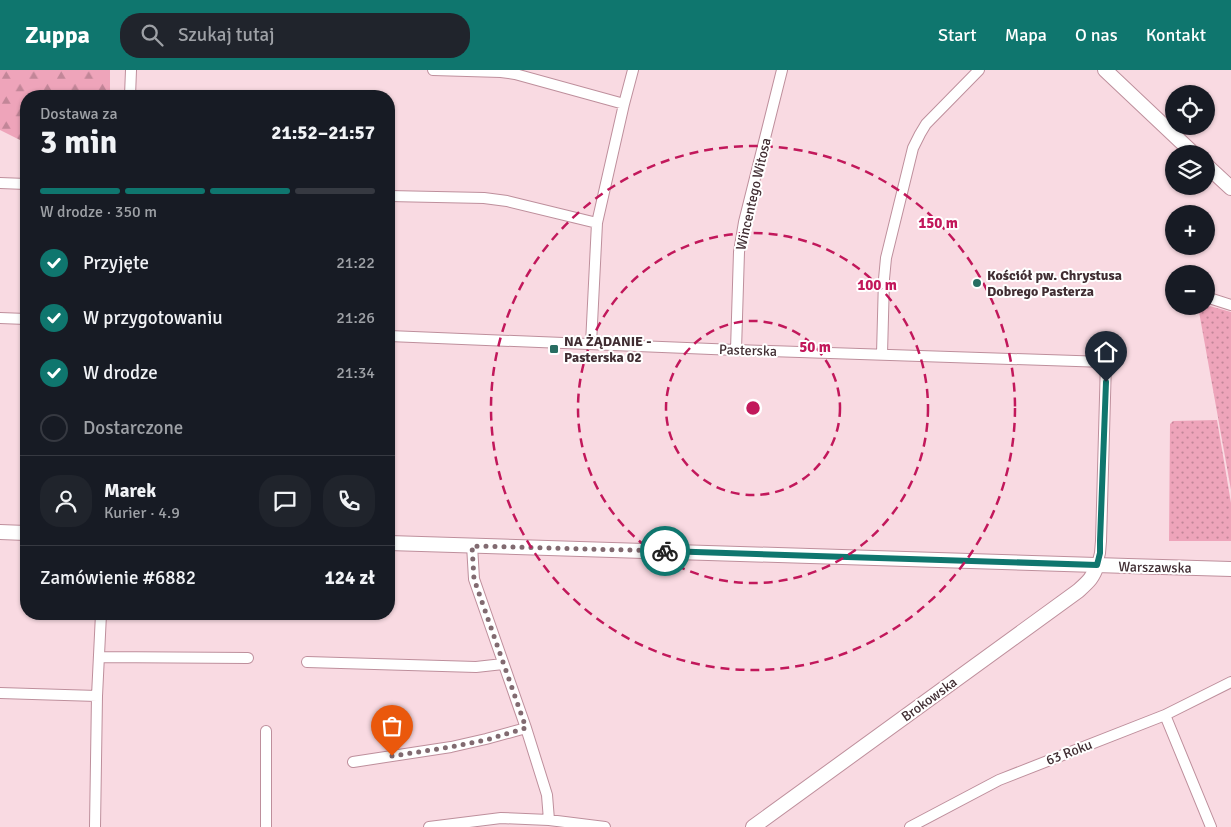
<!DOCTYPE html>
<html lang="pl">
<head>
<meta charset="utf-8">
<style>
	:root { --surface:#171b24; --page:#20242c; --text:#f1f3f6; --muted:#9ea1a6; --line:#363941; --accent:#0f766e }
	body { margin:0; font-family:Signika,sans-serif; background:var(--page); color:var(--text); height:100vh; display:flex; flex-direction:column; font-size:19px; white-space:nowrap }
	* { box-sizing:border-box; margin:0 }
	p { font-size:16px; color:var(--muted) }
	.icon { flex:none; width:28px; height:28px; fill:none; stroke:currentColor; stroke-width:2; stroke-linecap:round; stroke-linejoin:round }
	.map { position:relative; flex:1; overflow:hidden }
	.details { position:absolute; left:20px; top:20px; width:375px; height:530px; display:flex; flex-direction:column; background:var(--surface); border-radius:20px; box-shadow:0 1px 4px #0004 }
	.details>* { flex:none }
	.controls { position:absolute; left:1165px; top:15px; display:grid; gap:10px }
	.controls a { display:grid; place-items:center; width:50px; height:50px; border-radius:50%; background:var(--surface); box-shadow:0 1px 4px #0004; font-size:25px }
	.pin { position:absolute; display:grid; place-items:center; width:42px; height:42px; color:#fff; margin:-51px -21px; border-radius:50% 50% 50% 0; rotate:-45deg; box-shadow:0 0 5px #0007 }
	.pin .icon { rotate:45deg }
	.courier { position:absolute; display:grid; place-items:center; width:50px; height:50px; margin:-25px; border:4px solid #0f766e; border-radius:50%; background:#fff; color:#222; box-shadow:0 1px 6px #0007 }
	.summary em { font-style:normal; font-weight:800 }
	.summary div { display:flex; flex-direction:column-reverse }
	.summary { display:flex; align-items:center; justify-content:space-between; height:85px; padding:0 20px }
	h1 { font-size:32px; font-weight:800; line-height:38px }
	.bar { display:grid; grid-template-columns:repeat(4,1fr); gap:8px 5px; align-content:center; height:60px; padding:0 20px }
	.bar i { height:6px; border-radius:4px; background:var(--line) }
	.bar .current { background:var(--accent) }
	.bar p { grid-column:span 4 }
	.line { display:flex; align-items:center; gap:12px; padding:0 20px; border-top:1px solid var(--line) }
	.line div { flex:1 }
	.round { display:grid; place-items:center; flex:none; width:52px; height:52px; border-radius:20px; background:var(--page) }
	ol { padding:0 20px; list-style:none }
	li { display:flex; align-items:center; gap:15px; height:55px }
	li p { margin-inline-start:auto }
	li .icon { padding:5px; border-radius:50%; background:var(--accent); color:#fff; stroke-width:4 }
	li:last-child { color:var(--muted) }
	li i { width:28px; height:28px; border:2px solid var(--line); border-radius:50% }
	header { display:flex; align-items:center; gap:30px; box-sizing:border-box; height:70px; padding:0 25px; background:var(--accent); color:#fff }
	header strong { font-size:24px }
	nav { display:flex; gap:28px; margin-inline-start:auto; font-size:18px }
	.search { width:350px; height:45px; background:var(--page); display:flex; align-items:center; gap:12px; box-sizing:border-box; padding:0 18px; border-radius:20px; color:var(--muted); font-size:19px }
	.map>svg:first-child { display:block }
</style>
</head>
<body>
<header>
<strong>Zuppa</strong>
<div class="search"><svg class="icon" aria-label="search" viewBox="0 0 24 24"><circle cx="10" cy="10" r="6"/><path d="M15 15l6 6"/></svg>Szukaj tutaj</div>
<nav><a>Start</a><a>Mapa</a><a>O nas</a><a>Kontakt</a></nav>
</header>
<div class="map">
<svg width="1231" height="757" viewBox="0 0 1231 757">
	<defs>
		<pattern id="forest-firs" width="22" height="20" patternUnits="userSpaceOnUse" patternTransform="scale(1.25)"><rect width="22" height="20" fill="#eea4ba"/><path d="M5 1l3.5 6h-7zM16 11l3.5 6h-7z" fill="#c28698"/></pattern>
		<pattern id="park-dots" width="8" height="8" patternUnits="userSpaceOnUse" patternTransform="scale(1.25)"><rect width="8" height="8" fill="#eea4ba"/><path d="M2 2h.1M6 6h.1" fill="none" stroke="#c28698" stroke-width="1.8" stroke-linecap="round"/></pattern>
	</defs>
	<rect width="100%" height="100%" fill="#f9dae2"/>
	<path fill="url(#forest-firs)" d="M0,0H110V26H26V73L0,60Z"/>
	<path fill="url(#park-dots)" d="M1206,235L1231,242V420L1198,236H1206Z
		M1217,350L1231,433V471H1169L1170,354L1173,351Z"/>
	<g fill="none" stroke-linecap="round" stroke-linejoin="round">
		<g stroke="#be8f9c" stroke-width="12">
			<path id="street" d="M433,0L501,2L515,4L624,34
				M130,26L131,0
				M0,113L26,114
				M389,126L484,128L507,131L597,153
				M1206,227L1231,235
				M0,248L26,249
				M389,266L736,280L1106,292L1101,471L1100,483L1097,495
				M591,274L597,153L624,34L633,0
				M736,280L739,182L744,152L782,0
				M882,284L884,209L886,188L913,78L920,64L926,54L979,0
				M472,475L474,509L526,658L547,725L549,750
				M99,587L248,588
				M307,592L476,597L503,594
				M0,623L97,626
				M1165,645L1211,757
				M266,661V757
				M353,692L451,677L486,669L526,658
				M95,757L97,626L101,544
				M429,757L501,748L549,750L605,757
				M910,757L999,710L1165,645L1231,612"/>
		</g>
		<g stroke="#be8f9c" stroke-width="16">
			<path id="secondary" d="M1105,0L1194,84
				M1206,95L1231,118
				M0,462L26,463
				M389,473L1128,496L1231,499
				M753,757L1078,521C1088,512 1093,508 1097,495"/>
		</g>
		<use href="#street" stroke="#fff" stroke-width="10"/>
		<use href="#secondary" stroke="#fff" stroke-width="14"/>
	</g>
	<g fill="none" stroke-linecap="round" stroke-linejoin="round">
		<path stroke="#816a70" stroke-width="5" stroke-dasharray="0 9" d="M392,686L451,677L486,670L526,658L474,509L472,476L665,481"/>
		<path stroke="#0f766e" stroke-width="6" d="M665,481L1097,495L1100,483V471L1106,312"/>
	</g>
	<g fill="none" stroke="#c2185b" stroke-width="2.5" stroke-dasharray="9 6">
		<circle cx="753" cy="338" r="87"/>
		<circle cx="753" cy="338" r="175"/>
		<circle cx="753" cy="338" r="262"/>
	</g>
	<g fill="#286d62" stroke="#fff" stroke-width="2">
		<circle cx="977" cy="213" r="5"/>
		<rect x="549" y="274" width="10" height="10" rx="2.5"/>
	</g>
	<g text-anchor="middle" stroke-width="4" stroke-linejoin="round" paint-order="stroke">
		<g font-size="14" fill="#402d32" stroke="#fff">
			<text transform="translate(753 124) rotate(-77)" y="5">Wincentego Witosa</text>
			<text transform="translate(748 280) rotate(2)" y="5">Pasterska</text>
			<text transform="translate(1155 497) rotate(1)" y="5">Warszawska</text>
			<text transform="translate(929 629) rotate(-36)" y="5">Brokowska</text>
			<text transform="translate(1069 682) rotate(-21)" y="5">63 Roku</text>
		</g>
		<g font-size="14" font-weight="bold" fill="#402d32" stroke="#fff" text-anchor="start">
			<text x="987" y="210">Kościół pw. Chrystusa<tspan x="987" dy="16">Dobrego Pasterza</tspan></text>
			<text x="564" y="276">NA ŻĄDANIE -<tspan x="564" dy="16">Pasterska 02</tspan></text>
		</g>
	</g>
	<circle cx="753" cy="338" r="8" fill="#c2185b" stroke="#fff" stroke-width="2.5"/>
	<g font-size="15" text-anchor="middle" font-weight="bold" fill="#c2185b" stroke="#fff" stroke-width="4" stroke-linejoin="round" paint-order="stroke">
		<text x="938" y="158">150 m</text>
		<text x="877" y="220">100 m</text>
		<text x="815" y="282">50 m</text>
	</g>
</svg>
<div class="controls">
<a><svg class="icon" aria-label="locate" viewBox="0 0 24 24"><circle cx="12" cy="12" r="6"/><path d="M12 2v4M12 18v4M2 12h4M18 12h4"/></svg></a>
<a><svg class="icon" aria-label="layers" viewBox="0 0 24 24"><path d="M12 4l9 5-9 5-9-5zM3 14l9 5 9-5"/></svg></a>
<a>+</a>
<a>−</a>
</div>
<div class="pin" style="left:392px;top:686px;background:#ea580c"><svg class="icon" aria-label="bag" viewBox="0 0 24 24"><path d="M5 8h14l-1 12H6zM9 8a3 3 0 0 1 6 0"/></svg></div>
<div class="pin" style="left:1106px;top:312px;background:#1f2937"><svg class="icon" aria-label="home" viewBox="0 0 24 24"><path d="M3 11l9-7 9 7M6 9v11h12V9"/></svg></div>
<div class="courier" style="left:665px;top:481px"><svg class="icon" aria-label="bike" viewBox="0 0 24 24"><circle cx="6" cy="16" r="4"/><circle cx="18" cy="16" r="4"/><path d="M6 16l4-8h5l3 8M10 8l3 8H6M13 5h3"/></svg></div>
<section class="details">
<div class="summary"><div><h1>3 min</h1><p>Dostawa za</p></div><em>21:52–21:57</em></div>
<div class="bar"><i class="current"></i><i class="current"></i><i class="current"></i><i></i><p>W drodze · 350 m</p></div>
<ol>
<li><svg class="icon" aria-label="check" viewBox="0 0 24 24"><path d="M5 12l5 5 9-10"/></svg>Przyjęte<p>21:22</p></li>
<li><svg class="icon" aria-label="check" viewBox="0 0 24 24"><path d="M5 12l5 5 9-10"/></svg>W przygotowaniu<p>21:26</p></li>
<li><svg class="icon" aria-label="check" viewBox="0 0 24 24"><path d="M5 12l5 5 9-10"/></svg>W drodze<p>21:34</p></li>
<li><i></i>Dostarczone</li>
</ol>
<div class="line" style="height:90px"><a class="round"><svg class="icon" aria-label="person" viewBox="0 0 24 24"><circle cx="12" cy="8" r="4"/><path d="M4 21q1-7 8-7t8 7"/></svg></a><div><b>Marek</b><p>Kurier · 4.9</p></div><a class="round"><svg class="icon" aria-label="chat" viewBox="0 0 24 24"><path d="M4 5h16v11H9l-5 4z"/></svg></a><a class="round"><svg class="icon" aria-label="phone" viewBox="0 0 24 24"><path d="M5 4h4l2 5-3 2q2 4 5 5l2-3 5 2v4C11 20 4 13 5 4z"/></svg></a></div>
<div class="line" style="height:65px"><div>Zamówienie #6882</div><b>124 zł</b></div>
</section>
</div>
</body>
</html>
